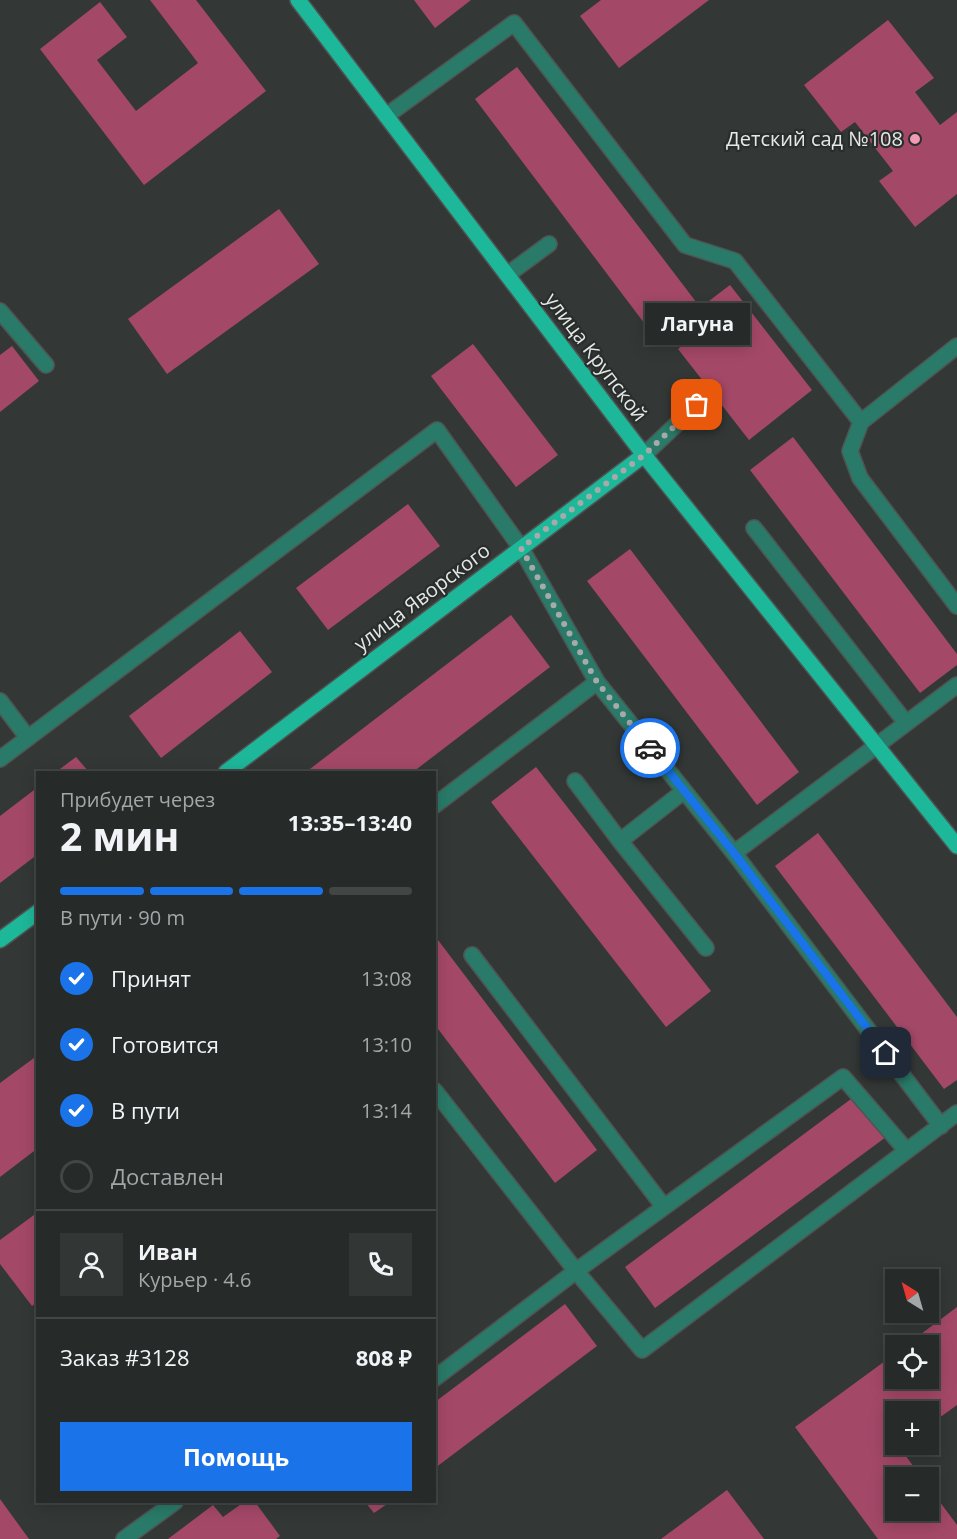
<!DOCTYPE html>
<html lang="ru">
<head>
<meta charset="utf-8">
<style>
	:root { --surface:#262a28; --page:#323634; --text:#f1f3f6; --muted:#a4a7a8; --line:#424645; --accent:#1a73e8 }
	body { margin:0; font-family:"Open Sans",sans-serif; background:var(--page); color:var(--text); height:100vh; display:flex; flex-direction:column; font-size:22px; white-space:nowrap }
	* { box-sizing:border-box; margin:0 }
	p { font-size:20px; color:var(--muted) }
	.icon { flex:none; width:33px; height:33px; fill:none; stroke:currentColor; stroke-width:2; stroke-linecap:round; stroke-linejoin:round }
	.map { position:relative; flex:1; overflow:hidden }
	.drawer { position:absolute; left:36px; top:771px; width:400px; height:732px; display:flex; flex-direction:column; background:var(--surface); border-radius:0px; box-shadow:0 3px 15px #0003,0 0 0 2px var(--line) }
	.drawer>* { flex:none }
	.needle { width:39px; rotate:323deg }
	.tools { position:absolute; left:885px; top:1269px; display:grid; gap:12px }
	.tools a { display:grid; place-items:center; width:54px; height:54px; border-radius:0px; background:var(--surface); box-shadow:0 3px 15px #0003,0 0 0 2px var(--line); font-size:30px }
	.pin { position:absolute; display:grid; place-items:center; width:51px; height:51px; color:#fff; margin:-26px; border-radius:12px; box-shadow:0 3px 9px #0006 }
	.courier { position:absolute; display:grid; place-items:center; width:60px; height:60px; margin:-30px; border:4px solid #1a73e8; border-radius:50%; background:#fff; color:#222; box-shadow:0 2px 8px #0007 }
	.bubble { position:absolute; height:42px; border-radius:0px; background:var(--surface); box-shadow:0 3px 15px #0003,0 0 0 2px var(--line); font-size:20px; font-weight:700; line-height:42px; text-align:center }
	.head em { font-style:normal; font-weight:700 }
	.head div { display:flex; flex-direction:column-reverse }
	.head { display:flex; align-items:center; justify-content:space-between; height:102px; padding:0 24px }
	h1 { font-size:39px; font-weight:700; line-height:45px }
	.bar { display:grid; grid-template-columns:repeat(4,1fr); gap:9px 6px; align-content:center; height:72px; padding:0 24px }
	.bar i { height:8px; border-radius:4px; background:var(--line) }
	.bar .on { background:var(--accent) }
	.bar p { grid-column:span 4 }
	.line { display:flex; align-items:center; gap:15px; padding:0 24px; border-top:2px solid var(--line) }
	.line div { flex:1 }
	.round { display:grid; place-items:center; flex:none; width:63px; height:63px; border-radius:0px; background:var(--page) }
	ol { padding:0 24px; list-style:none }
	li { display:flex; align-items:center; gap:18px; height:66px }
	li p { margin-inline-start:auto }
	li .icon { padding:6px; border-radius:50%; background:var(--accent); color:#fff; stroke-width:4 }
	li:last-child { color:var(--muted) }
	li i { width:33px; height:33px; border:3px solid var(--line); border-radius:50% }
	.button { display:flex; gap:12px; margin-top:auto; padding:12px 24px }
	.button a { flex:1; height:69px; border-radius:0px; background:var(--accent); color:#fff; font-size:24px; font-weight:700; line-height:69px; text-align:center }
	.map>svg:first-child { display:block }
</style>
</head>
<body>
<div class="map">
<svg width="957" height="1539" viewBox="0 0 957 1539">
	<rect width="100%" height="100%" fill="#333836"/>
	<path fill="#a44868" d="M150,0H196L266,91L144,185L40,49L100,2L127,37L97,60L136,111L198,63Z
		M414,0H471L435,28Z
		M601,0H709L619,68L580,16Z
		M888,20L934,78L915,92L940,125L957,112V194L915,227L879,181L893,171L855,122L841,132L804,85Z
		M517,67L703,311L660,344L475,99Z
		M279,209L319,264L167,374L128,319Z
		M730,285L812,390L749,440L678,349L717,319L705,304Z
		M473,344L558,455L516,487L431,376Z
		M12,346L39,381L0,412V355Z
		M793,437L957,654V665L920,693L750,470Z
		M408,504L440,546L328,630L296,588Z
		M630,549L799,772L757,805L587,581Z
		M511,615L550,667L413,772H306Z
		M240,631L272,672L161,758L129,716Z
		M76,757L89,772H56Z
		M536,767L711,991L666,1027L491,802Z
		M38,787V854L0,883V816Z
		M818,833L957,1017V1080L944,1089L775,866Z
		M435,936L597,1150L555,1183L435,1025Z
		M38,1055V1148L0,1177V1083Z
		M855,1096L886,1137L655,1308L625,1267Z
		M38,1212V1301L32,1306L0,1264V1240Z
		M565,1304L597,1346L435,1468V1402Z
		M957,1307V1405L928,1426V1412H896V1444H904L900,1448L922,1478H896V1510H928V1486L957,1525V1539H878L795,1427L896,1353V1378H928V1346H905Z
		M727,1490L764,1539H661Z
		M0,1499L29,1539H0Z
		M244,1502H255L280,1536L276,1539H168L213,1505L223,1517Z
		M365,1502H390L374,1513Z"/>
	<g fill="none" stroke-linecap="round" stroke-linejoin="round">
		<g stroke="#4f5452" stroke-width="18">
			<path id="minor" d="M386,116L514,23L685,245L735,261L861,422
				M507,275L549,244
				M0,311L46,365
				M957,346L861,422L850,451L860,478L957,606
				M644,455L697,405
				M754,528L906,723
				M0,701L28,738
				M0,759L437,430L521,548L597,682L734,853L941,1126
				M575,781L620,841L684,791
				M435,805L597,682
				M620,841L706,948
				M734,853L957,685
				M472,955L664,1207
				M435,1091L576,1271L843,1077L906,1150
				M435,1378L576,1271L642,1350L957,1113
				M124,1539L175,1502"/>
		</g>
		<g stroke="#4f5452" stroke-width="18">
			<path id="major" d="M298,0L644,455L957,846
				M226,772L644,455
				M0,940L38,912"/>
		</g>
		<use href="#minor" stroke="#297a68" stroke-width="15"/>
		<use href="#major" stroke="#1db79a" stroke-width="15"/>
	</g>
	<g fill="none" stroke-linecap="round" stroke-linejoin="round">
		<path stroke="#a7aaa9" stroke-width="6" stroke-dasharray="0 10.8" d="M650,748L597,682L521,548L644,455L697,405"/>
		<path stroke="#1a73e8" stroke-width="8" d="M650,748L734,853L886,1053"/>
	</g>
	<circle fill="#f09ab4" stroke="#292d2c" stroke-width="2" cx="915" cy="139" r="6"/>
	<g text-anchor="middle" stroke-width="4.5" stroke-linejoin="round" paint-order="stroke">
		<g font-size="20" fill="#e5e8e7" stroke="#292d2c" text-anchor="end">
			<text x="903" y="146">Детский сад №108</text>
		</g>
		<g font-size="20" fill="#e5e8e7" stroke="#292d2c">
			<text transform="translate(596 357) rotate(53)" y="7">улица Крупской</text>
			<text transform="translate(422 597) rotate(-37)" y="7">улица Яворского</text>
		</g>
	</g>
</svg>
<div class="tools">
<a><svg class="needle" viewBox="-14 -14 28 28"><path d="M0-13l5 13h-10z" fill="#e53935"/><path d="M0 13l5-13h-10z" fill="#a4a7a8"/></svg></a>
<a><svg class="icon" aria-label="locate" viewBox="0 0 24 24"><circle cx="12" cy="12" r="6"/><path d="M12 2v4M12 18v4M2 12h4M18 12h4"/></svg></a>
<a>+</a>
<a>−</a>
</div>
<div class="pin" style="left:697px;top:405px;background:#ea580c"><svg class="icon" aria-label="bag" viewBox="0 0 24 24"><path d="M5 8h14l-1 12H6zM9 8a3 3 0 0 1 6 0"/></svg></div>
<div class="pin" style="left:886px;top:1053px;background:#1f2937"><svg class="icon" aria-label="home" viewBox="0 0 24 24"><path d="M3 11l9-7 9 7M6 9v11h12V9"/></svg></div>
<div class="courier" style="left:650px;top:748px"><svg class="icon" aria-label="car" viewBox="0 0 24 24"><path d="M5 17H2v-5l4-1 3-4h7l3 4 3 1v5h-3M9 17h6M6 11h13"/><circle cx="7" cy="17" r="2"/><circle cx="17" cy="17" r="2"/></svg></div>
<div class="bubble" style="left:645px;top:303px;width:105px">Лагуна</div>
<section class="drawer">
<div class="head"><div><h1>2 мин</h1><p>Прибудет через</p></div><em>13:35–13:40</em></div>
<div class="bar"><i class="on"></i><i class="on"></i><i class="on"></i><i></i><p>В пути · 90 m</p></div>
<ol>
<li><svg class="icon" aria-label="check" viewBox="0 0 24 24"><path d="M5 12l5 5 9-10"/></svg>Принят<p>13:08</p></li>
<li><svg class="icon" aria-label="check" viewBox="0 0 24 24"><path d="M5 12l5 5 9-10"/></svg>Готовится<p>13:10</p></li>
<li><svg class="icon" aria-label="check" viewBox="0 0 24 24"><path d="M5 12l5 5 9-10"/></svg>В пути<p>13:14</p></li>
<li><i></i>Доставлен</li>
</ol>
<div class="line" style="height:108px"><a class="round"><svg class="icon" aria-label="person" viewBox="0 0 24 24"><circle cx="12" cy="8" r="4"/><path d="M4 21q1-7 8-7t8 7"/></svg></a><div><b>Иван</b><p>Курьер · 4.6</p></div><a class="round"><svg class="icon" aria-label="phone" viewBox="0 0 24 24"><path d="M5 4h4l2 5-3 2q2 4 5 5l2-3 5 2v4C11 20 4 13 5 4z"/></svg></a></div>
<div class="line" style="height:78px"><div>Заказ #3128</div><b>808 ₽</b></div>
<div class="button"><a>Помощь</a></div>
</section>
</div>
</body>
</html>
